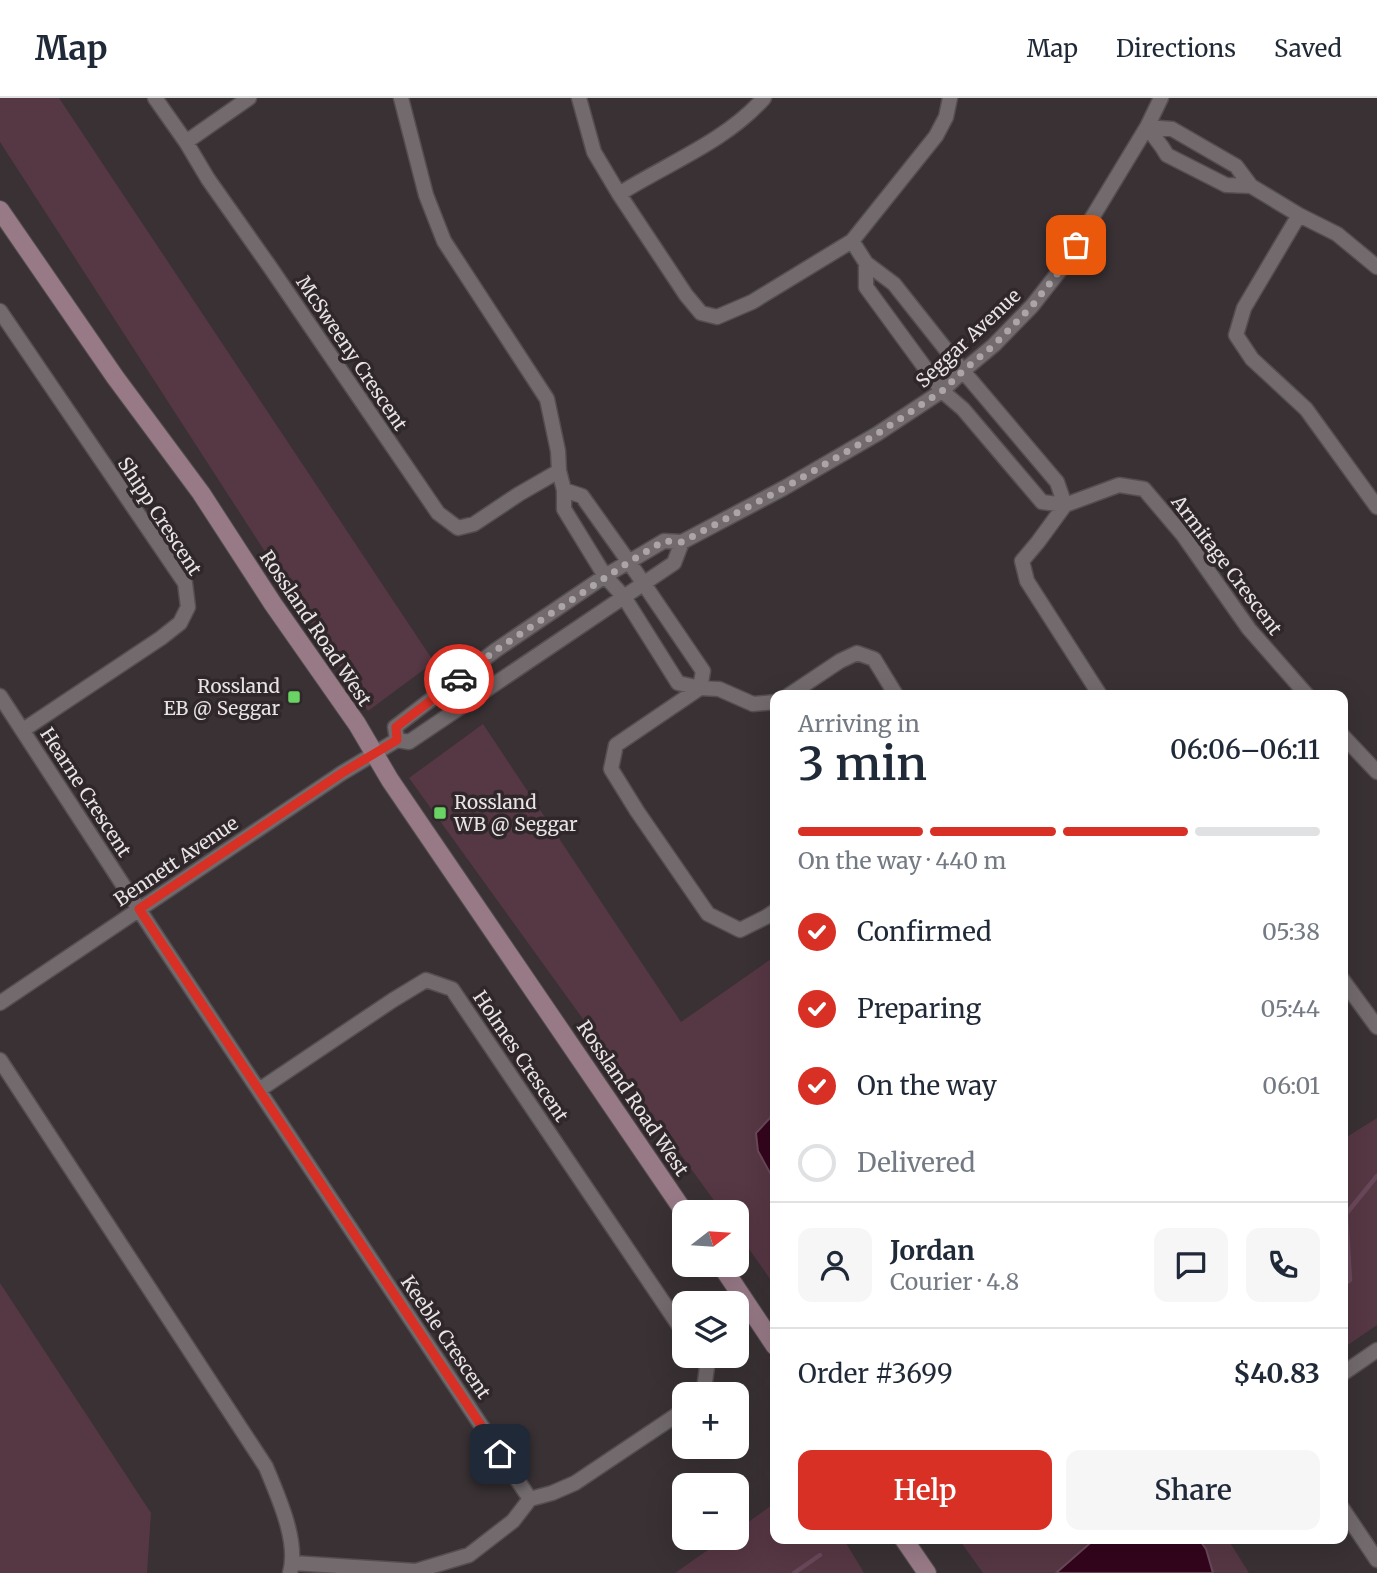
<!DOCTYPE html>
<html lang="en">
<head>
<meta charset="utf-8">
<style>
	:root { --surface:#fff; --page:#f6f6f7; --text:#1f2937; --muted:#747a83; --line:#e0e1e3; --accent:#d93025 }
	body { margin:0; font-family:Merriweather,serif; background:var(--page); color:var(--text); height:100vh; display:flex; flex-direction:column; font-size:26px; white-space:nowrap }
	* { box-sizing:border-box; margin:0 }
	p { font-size:23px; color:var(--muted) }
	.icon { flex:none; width:38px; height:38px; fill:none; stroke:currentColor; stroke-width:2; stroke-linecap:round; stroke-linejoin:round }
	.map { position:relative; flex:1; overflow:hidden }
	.drawer { position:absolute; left:770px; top:592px; width:578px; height:854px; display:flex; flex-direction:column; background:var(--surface); border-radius:14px; box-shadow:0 7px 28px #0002 }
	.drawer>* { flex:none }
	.needle { width:46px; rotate:73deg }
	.tools { position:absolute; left:672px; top:1102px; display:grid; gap:14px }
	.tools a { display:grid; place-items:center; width:77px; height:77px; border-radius:14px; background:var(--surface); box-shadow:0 7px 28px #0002; font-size:35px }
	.pin { position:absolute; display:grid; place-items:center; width:60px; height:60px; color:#fff; margin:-30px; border-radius:14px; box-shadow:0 4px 10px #0006 }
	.courier { position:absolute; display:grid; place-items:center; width:70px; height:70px; margin:-35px; border:5px solid #d93025; border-radius:50%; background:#fff; color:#222; box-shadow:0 2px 9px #0007 }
	.head em { font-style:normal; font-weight:600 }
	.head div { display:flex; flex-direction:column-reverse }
	.head { display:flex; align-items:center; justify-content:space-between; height:119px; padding:0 28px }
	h1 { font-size:46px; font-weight:600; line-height:52px }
	.bar { display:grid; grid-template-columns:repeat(4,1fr); gap:10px 7px; align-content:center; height:84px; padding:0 28px }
	.bar i { height:9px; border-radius:5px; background:var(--line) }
	.bar .current { background:var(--accent) }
	.bar p { grid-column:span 4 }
	.line { display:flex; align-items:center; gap:18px; padding:0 28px; border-top:2px solid var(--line) }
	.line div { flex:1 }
	.round { display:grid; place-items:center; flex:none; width:74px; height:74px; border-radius:14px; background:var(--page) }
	ol { padding:0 28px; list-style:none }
	li { display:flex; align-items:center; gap:21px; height:77px }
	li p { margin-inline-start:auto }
	li .icon { padding:7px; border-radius:50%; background:var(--accent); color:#fff; stroke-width:4 }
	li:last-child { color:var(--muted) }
	li i { width:38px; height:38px; border:4px solid var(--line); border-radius:50% }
	.primary-button { display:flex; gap:14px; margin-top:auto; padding:14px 28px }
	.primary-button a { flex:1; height:80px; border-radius:14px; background:var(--accent); color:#fff; font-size:28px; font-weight:600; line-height:80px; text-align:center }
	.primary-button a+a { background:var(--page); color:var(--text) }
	header { display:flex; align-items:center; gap:42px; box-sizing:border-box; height:98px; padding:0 35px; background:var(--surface); border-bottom:2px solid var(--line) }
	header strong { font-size:33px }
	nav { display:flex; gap:38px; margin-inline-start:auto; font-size:24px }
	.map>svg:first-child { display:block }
</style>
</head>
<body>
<header>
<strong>Map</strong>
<nav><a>Map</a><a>Directions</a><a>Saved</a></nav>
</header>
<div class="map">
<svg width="1377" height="1475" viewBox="0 0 1377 1475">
	<rect width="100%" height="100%" fill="#393134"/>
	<path fill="#563744" d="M0,0H59L434,564L368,613L0,44Z
		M483,626L681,924L771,861L775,867V1188L737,1134V1115H723L409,680Z
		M1377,1020V1227L1342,1251V1042Z
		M0,1185L151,1415L147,1475H0Z
		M775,1405V1440H843L864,1475H675L725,1440H737V1432Z
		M958,1440H1227L1249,1475H983Z"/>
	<path fill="#33051d" stroke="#694859" stroke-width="2" d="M775,1005V1084L758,1053L756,1035L770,1020Z
		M1096,1440H1198L1206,1451L1213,1475H1056Z"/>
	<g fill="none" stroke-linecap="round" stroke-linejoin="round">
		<path stroke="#694859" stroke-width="4.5" d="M1342,1187L1350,1182L1346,1116L1377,1078
			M794,1475L820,1457"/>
		<g stroke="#544e50" stroke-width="17">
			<path id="minor" d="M155,0L186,44L208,81L270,169L438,415L458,430L474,426L519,396L559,373
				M401,0L426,97L444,143L547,301L558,353L559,373L564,392V411L605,478L624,499L678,585L700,590L719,591L753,606L775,604
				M579,0L594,54L619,96L686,197L701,215L717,219L752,204L852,143L936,38L946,19L950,0
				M1147,29L1172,31L1236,68L1251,88L1299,117L1337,136L1377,169
				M1147,29L1162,49L1167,57L1226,87L1251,88
				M186,44L249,0
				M619,96C668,65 725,44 764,0
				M1299,117L1244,210L1236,237L1252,261L1306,311L1377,409
				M852,143L866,165L894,186L963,273L1057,384L1065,407
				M866,165V189L942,293L963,311L1042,404L1065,407L1119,387L1144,391L1183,437L1249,531L1307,597
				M0,213L185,485L188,509L180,525L161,540L23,632
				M564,392L582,398L629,464L703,573L700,590
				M1065,407L1038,444L1022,463L1027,483L1100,597
				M700,590L616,647L611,671L637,713L708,816L740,832L766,819L775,813
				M789,597L840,563L857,555L874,561L896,597
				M0,598L153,833L530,1401
				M1342,637L1377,674
				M397,642L395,629L496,552L605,478L664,443L682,444L784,390L877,336L942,293L963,273L994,247L1032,208L1061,171L1147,29L1161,0
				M1342,881L1377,929
				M0,905L342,675L397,642L409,644L674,465L682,444
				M0,962L266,1369C278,1399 299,1443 290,1475
				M259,992L393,902L426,882L452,891L684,1235
				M700,1258L707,1269L704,1291L700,1297
				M1342,1276L1377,1252
				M530,1401L552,1395L575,1385L684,1312
				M1342,1410L1377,1462
				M293,1465L416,1473L469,1457L513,1423L530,1401"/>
		</g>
		<g stroke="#544e50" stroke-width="20">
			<path id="secondary" d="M0,112L115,279L201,395L273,506L357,626L390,682L685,1115
				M721,1167L775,1248
				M903,1440L927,1475"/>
		</g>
		<use href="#minor" stroke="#726a6d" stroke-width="14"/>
		<use href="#secondary" stroke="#987a87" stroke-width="18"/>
	</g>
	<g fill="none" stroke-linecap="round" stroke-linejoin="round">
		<path stroke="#aba5a7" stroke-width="7" stroke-dasharray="0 12.6" d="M459,581L496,552L629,464L664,443L682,444L784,390L877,336L942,293L963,273L994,247L1032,208L1061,171L1076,147"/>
		<path stroke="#d93025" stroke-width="9" d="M459,581L396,629L397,642L342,675L139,811L500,1356"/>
	</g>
	<g fill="#69d464" stroke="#2f272a" stroke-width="2.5">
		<rect x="287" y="592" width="14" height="14" rx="3.5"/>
		<rect x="433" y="708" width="14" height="14" rx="3.5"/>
	</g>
	<g text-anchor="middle" stroke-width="7" stroke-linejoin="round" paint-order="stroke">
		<g font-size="19" fill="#e8e3e5" stroke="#2f272a">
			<text transform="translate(968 240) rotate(-43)" y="7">Seggar Avenue</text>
			<text transform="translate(352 255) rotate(56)" y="7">McSweeny Crescent</text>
			<text transform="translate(160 418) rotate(57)" y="7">Shipp Crescent</text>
			<text transform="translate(1227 467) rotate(53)" y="7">Armitage Crescent</text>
			<text transform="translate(316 530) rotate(56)" y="7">Rossland Road West</text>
			<text transform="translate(86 694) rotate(57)" y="7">Hearne Crescent</text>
			<text transform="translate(176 763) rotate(-34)" y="7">Bennett Avenue</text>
			<text transform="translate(521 958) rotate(56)" y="7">Holmes Crescent</text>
			<text transform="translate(633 1000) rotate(56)" y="7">Rossland Road West</text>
			<text transform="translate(446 1239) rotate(56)" y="7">Keeble Crescent</text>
		</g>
		<g font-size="19" fill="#e8e3e5" stroke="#2f272a" text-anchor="end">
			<text x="280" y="595">Rossland<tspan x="280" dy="22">EB @ Seggar</tspan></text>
			<text x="454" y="711" text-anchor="start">Rossland<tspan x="454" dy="22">WB @ Seggar</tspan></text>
		</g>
	</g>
</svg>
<div class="tools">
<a><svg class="needle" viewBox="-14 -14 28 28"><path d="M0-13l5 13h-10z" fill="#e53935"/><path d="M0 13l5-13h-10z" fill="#747a83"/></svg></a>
<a><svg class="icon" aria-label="layers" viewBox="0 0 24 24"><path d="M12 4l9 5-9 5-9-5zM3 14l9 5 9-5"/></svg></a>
<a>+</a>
<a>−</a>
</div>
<div class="pin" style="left:1076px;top:147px;background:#ea580c"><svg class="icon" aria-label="bag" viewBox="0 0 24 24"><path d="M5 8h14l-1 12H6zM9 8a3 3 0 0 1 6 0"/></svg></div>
<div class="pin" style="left:500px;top:1356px;background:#1f2937"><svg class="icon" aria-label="home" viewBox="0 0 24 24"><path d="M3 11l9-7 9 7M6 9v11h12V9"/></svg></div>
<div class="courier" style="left:459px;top:581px"><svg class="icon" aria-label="car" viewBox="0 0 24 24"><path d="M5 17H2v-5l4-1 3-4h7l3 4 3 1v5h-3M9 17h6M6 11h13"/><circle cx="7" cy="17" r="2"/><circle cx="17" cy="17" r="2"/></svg></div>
<section class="drawer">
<div class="head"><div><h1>3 min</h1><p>Arriving in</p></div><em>06:06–06:11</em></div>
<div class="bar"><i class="current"></i><i class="current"></i><i class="current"></i><i></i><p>On the way · 440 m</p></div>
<ol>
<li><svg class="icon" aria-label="check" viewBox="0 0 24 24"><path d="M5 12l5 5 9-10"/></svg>Confirmed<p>05:38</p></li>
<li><svg class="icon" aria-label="check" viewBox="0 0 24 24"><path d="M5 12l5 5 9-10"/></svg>Preparing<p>05:44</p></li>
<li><svg class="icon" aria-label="check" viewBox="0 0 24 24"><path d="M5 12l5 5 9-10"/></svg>On the way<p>06:01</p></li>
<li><i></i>Delivered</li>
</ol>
<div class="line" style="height:126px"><a class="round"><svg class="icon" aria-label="person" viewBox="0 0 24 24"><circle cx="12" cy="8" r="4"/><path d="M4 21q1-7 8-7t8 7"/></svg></a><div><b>Jordan</b><p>Courier · 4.8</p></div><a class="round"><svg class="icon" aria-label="chat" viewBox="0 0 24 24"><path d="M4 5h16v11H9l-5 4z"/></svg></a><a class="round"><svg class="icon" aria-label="phone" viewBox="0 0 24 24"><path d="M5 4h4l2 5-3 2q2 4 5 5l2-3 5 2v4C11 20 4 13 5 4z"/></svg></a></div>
<div class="line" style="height:91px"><div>Order #3699</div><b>$40.83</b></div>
<div class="primary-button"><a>Help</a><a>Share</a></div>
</section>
</div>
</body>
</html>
